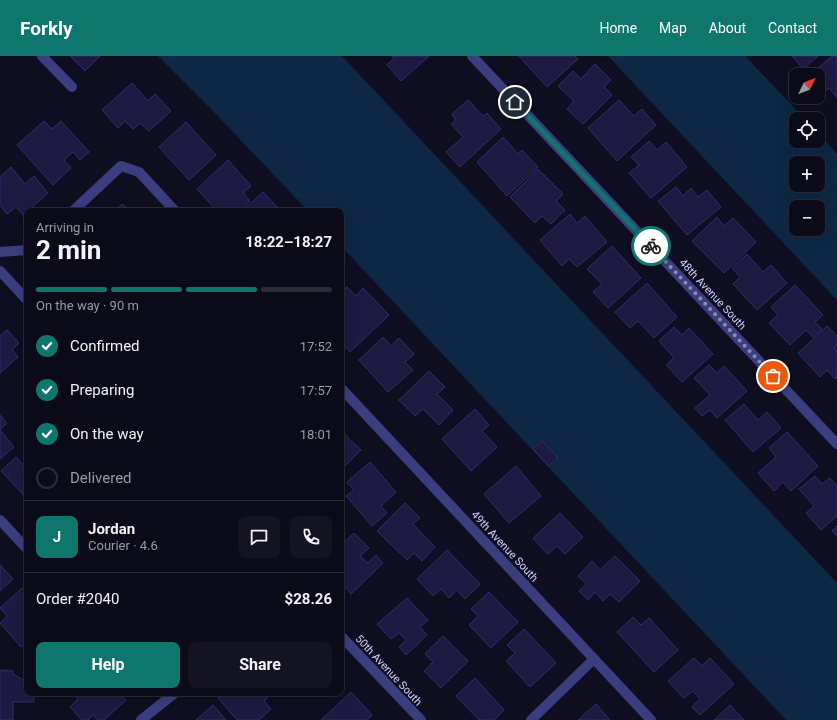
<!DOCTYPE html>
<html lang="en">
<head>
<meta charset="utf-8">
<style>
	:root { --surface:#0b0a19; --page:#141322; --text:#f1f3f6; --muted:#9a9aa2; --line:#2b2b38; --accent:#0f766e }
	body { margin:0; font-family:Roboto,sans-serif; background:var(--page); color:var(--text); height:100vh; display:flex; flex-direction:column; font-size:15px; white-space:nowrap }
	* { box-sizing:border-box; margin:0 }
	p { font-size:13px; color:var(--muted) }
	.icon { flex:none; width:22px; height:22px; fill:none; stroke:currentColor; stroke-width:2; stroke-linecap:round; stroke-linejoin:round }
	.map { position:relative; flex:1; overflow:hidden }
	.details { position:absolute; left:24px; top:152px; width:320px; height:488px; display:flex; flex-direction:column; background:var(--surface); border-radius:8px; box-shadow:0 4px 16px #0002,0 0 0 1px var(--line) }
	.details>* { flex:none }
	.needle { width:26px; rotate:47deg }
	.tools { position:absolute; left:789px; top:12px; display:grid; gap:8px }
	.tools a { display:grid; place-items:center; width:36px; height:36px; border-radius:8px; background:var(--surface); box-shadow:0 4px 16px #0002,0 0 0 1px var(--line); font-size:20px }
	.pin { position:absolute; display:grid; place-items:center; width:34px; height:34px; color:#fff; margin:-17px; border:2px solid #fff; border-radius:50%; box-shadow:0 1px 4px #0007 }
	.courier { position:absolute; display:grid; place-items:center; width:40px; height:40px; margin:-20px; border:3px solid #0f766e; border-radius:50%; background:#fff; color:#222; box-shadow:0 1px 5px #0007 }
	.headline em { font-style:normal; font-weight:700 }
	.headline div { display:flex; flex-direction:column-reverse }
	.headline { display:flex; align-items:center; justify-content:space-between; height:68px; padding:0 12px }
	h1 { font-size:26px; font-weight:700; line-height:30px }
	.bar { display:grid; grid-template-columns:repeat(4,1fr); gap:6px 4px; align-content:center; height:48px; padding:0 12px }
	.bar i { height:5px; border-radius:3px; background:var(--line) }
	.bar .active { background:var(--accent) }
	.bar p { grid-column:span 4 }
	.line { display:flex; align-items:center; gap:10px; padding:0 12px; border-top:1px solid var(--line) }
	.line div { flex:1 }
	.round { display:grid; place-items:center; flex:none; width:42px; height:42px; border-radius:8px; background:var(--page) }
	ol { padding:0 12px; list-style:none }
	li { display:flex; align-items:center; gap:12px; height:44px }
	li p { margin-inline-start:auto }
	li .icon { padding:4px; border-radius:50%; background:var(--accent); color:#fff; stroke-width:4 }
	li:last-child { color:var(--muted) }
	li i { width:22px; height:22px; border:2px solid var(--line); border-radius:50% }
	.cta { display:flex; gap:8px; margin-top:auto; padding:8px 12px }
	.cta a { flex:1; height:46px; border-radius:8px; background:var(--accent); color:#fff; font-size:16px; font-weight:700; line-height:46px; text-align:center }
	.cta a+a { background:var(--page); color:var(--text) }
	header { display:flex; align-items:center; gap:24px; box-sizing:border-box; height:56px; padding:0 20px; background:var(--accent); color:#fff }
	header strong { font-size:19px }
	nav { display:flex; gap:22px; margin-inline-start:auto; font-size:14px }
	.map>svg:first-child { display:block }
</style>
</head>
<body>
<header>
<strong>Forkly</strong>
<nav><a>Home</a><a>Map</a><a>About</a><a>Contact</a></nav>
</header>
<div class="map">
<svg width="837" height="664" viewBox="0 0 837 664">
	<rect width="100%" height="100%" fill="#0f0e21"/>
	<path fill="#0e2845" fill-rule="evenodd" d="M158,0H342L837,527V664H786L341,190V155H308L215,57Z
		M608,0H745L805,63H796V85H818V77L837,98V244ZM796,107H818V129H796ZM796,151H818V173H796Z"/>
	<path fill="#1e1a41" stroke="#332d6d" d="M70,0H100L85,15Z
		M392,0H429L401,25L387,9L394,2Z
		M519,0H575L578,3L547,31Z
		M792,0H818L803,13Z
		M832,0H837V42L829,32L821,39L818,35V19H810Z
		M595,8L611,24L604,31L612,39L583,68L567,53L574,45L558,30L573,15L581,23Z
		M132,27L148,45L155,38L171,55L149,75L140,67L133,73L125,65L118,72L102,54Z
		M468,44L483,60L487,57L501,73L460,111L446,96L463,81L451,68L456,64L452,58Z
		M619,44L634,60L642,53L656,69L617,105L588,72Z
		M44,65L52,73L61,65L89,96L80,104L73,96L64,104L71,112L53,129L17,89Z
		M186,66L216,99L189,124L159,91Z
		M503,81L518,98L522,94L538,111L507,140L477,106Z
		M649,85L657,94L666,86L687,111L651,142L629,117L639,109L631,101Z
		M228,104L251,130L243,137L250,145L240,155H217L197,133Z
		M11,111L25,128L34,120L48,137L23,159L16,151L7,158L0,149V121Z
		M538,113L563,138L556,145L565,154L551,168L542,160L535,167L510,141Z
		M676,131L683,140L691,132L698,141L707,134L721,151L687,179L658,145Z
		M263,136L277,151L273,155H242Z
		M122,148L130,155H115Z
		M570,158L577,167L585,160L607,186L577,211L569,203L562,210L540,184Z
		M717,161L724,170L733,162L756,186L724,217L692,185Z
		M612,190L641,222L608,252L593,236L602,228L587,213Z
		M747,198L763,216L771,209L787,227L757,254L733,228L740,221L732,212Z
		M647,227L677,261L654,282L638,265L630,272L615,256Z
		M795,229L823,259L815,266L822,273L813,281L806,274L790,289L769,267L778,259L771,251Z
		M347,231L356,240L363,232L389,259L350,296L341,286V237Z
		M827,270L837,280V291L835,293L837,295V321L835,323L827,314L820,321L798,297Z
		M674,271L682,279L689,272L713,298L682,326L666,309L674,302L659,285Z
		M7,274L19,287L12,294L18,301L0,317V280Z
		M383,281L391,290L399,282L414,298L405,306L413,314L388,336L359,304Z
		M709,309L717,317L724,310L747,335L717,362L710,354L702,360L695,352L710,339L694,322Z
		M429,315L445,331L437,338L453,354L439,369L423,353L415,360L399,344Z
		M744,348L758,364L767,356L781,372L753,396L725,364Z
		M475,353L489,369L482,375L497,391L471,415L442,383Z
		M0,359L7,367L0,374Z
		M0,374L14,391L0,403Z
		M341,375L361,394L341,414Z
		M787,376L818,410L791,435L783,426L774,435L758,417L776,401L769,392Z
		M542,385L558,402L549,410L533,393Z
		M16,401L23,409L27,405V443L1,415Z
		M370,406L396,436L381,450L387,457L372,470L346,440L354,434L347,426Z
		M516,410L541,440L509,467L484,438Z
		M815,420L822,428L830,422L837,430V460L821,474L806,457L814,450L799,433Z
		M405,447L420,462L413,468L435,491L422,505L414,497L407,504L377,475Z
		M560,457L583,481L565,498L557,490L548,498L533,482Z
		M837,470V480L832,475Z
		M354,477L369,492L360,500L368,507L376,499L383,507L351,538L341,527V489Z
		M447,494L480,528L465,543L457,534L449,542L441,533L433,540L417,523Z
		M615,500L640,525L619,546L610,538L603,545L595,536L588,544L579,535L587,528L578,520L592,505L600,514Z
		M0,509L13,523L0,535Z
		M22,532L27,537V585L21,591L0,567L7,560L0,552Z
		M489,536L518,566L491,592L469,569L478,560L471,553Z
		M407,542L428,564L420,571L427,579L406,599L399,591L406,584L399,577L391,583L377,568Z
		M633,561L641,569L649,562L678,594L654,616L617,576Z
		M524,573L556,607L530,631L506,605L515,597L507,589Z
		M443,580L468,605L441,632L424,615L433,606L425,598Z
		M694,602L702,610L710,602L734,628L700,659L692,651L700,643L693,635L684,642L668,625Z
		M0,614L13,615V618L27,626V637H34V646H13V664H0Z
		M475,622L504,654L494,664H479L456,640Z
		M351,636L372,659L367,664H321Z
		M72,637H119L126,644L104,664H98L93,659L88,664H82L70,651L78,643Z
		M224,637H272L264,645L271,653L259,664H237L218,642Z
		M596,648L610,664H578Z
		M213,649L226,664H196Z
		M730,649L744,664H714Z"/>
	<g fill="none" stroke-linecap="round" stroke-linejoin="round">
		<path stroke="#3a3e7f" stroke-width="10" d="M42,0L72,31
			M472,0L837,388
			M73,155L121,110L139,116L175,155
			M0,196L27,194
			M0,215L27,244
			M341,332L651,664
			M0,464L27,493
			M341,580L421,664
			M141,664L175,637
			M531,664L594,603"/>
	</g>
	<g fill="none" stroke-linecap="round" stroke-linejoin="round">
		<path stroke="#8c8bb1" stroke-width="4" stroke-dasharray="0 7.2" d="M651,190L773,320"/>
		<path stroke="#0f766e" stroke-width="5" d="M515,46L651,190"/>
	</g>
	<g text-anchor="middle" stroke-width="3" stroke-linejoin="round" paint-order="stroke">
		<g font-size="11" fill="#d0cffe" stroke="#0f0e21">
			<text transform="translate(713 238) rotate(47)" y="4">48th Avenue South</text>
			<text transform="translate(505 490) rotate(47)" y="4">49th Avenue South</text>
			<text transform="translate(389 614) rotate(47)" y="4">50th Avenue South</text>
		</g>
	</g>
</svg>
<div class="tools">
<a><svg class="needle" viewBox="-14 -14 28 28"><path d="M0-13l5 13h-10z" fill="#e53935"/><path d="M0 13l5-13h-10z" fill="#9a9aa2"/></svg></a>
<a><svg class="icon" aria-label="locate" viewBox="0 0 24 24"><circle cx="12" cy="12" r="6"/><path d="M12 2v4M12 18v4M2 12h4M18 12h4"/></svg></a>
<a>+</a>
<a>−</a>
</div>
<div class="pin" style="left:773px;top:320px;background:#ea580c"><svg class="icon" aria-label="bag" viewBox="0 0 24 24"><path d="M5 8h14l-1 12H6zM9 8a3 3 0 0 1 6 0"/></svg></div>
<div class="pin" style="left:515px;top:46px;background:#1f2937"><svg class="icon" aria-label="home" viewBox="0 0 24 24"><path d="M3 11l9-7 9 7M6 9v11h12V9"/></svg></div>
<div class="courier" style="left:651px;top:190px"><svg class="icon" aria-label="bike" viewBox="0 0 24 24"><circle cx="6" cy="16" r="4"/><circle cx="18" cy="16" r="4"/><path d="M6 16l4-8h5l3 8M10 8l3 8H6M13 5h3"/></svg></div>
<section class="details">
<div class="headline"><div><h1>2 min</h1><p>Arriving in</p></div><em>18:22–18:27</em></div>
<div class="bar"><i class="active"></i><i class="active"></i><i class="active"></i><i></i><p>On the way · 90 m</p></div>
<ol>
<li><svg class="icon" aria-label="check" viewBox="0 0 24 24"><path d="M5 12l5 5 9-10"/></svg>Confirmed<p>17:52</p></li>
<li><svg class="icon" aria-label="check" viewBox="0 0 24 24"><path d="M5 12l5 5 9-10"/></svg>Preparing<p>17:57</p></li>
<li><svg class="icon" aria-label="check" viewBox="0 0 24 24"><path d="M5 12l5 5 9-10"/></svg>On the way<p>18:01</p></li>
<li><i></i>Delivered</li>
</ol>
<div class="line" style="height:72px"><b class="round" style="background:var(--accent);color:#fff">J</b><div><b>Jordan</b><p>Courier · 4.6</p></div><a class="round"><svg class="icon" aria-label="chat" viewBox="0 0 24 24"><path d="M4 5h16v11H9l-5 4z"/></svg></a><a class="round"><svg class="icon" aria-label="phone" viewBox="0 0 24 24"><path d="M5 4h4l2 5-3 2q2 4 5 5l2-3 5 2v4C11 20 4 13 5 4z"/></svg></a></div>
<div class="line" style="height:52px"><div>Order #2040</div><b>$28.26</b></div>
<div class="cta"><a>Help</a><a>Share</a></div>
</section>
</div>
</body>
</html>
